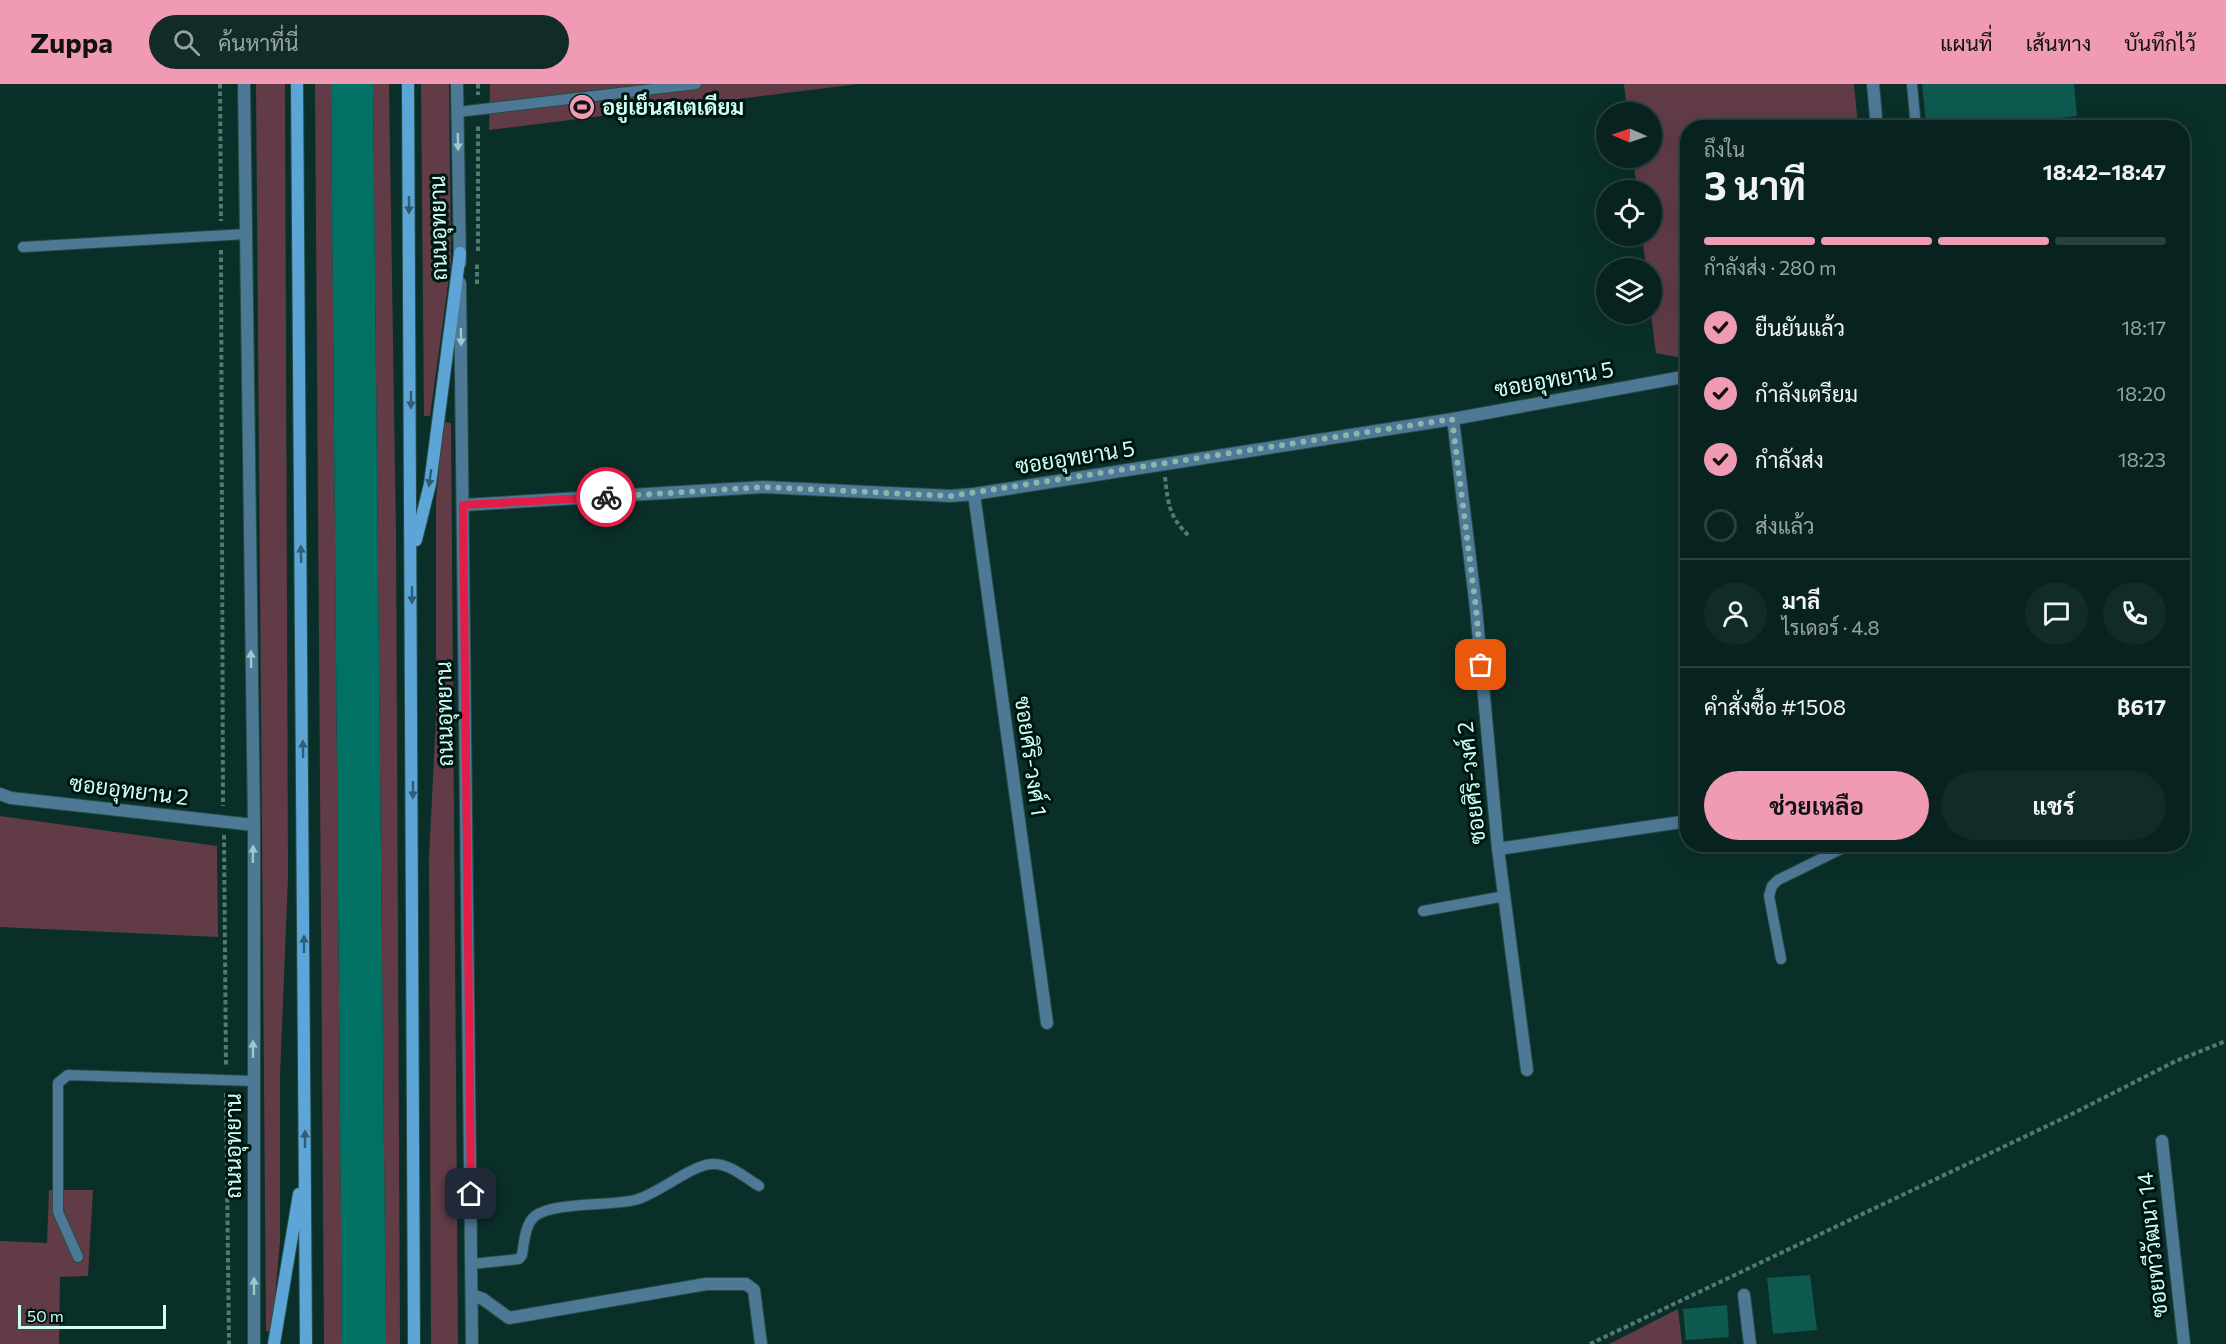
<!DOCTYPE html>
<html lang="th">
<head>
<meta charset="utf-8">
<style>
	:root { --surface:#08231f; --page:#112b28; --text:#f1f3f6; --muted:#98a4a4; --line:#29403d; --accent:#f09ab4 }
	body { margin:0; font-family:Commissioner,Sarabun,sans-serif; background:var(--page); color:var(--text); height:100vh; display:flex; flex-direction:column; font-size:22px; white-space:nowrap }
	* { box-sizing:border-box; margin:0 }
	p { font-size:20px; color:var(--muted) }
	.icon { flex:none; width:33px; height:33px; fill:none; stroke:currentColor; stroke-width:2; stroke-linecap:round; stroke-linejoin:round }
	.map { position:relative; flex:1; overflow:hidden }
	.drawer { position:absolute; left:1680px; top:36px; width:510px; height:732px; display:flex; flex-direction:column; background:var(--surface); border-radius:24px; box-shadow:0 6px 24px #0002,0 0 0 2px var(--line) }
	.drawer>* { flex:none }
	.needle { width:39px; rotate:272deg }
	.tools { position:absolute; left:1596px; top:18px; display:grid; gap:12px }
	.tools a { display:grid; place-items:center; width:66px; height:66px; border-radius:50%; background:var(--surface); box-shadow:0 6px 24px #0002,0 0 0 2px var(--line); font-size:30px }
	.scale { position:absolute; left:18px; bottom:15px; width:148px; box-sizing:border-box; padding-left:6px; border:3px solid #cdfff4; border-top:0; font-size:16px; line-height:21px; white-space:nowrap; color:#cdfff4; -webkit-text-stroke:4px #001511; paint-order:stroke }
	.pin { position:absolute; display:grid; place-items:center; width:51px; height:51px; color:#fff; margin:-26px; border-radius:12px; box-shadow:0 3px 9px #0006 }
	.courier { position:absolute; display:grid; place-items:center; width:60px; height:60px; margin:-30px; border:4px solid #e11d48; border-radius:50%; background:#fff; color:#222; box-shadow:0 2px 8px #0007 }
	.overview em { font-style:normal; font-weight:700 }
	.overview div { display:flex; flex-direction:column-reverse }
	.overview { display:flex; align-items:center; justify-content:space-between; height:102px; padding:0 24px }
	h1 { font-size:39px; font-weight:700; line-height:45px }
	.bar { display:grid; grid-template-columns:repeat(4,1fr); gap:9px 6px; align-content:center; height:72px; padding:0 24px }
	.bar i { height:8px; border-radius:4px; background:var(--line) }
	.bar .active { background:var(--accent) }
	.bar p { grid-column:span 4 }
	.line { display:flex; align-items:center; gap:15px; padding:0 24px; border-top:2px solid var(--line) }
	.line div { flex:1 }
	.round { display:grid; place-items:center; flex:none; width:63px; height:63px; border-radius:32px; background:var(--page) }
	ol { padding:0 24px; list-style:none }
	li { display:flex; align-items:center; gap:18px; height:66px }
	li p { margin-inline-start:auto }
	li .icon { padding:6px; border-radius:50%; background:var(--accent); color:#111; stroke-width:4 }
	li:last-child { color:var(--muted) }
	li i { width:33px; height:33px; border:3px solid var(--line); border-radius:50% }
	.button { display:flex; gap:12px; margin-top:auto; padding:12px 24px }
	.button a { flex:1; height:69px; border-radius:36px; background:var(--accent); color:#111; font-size:24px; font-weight:700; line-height:69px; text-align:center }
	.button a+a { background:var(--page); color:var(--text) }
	header { display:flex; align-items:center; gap:36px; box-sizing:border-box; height:84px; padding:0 30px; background:var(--accent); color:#111 }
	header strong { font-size:28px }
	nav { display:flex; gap:33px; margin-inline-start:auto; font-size:21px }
	.search { width:420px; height:54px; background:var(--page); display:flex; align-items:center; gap:15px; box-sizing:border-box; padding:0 21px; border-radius:33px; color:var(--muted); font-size:22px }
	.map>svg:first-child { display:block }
</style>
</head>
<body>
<header>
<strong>Zuppa</strong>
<div class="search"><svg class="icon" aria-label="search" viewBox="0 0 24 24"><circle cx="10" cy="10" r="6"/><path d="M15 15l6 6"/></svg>ค้นหาที่นี่</div>
<nav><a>แผนที่</a><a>เส้นทาง</a><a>บันทึกไว้</a></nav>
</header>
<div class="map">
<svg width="2226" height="1260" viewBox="0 0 2226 1260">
	<rect width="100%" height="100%" fill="#0a2f29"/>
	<path fill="#613c47" d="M256,0H285L288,793L280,992V1157L272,1248L266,1247Z
		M315,0H331L342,1260H324Z
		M373,0H389L396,451L400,1260H386Z
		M421,0H449L451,178L430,332H424Z
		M490,0H859L489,46Z
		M1624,0H1854L1858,43L1688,44L1687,275L1656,269L1651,230L1652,184H1646L1642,152H1652V106H1637L1633,74H1652V28H1627Z
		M443,338L451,339L458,1260H431L429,773L436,634V417Z
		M0,732L217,762L218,853L0,843Z
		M49,1106H93L88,1192L60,1193L59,1260H0V1157L47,1159Z
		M1678,1225L1682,1260H1609Z"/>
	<path fill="#007163" d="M331,0H373L386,1260H342Z"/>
	<path fill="#0e5a4f" d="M1922,0H2074L2077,32L1973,44H1939L1938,38L1926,39Z
		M1810,1191L1817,1246L1773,1250L1767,1194Z
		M1727,1221L1729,1253L1686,1256L1683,1225Z"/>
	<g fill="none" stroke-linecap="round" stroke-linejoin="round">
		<g stroke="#254c45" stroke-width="12">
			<path id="service" d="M1912,0L1916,44
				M458,28L696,0
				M23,163L246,150
				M1423,827L1505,812
				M1781,875L1769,812L1772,802L1778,796L1851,760
				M78,1173L58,1128V999L68,991L253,997
				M472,1180L519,1175L522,1171C524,1159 525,1140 535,1132C553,1118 610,1122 635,1116C659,1110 693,1079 714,1080C730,1080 746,1094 759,1102"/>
		</g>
		<g stroke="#254c45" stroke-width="14">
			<path id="minor" d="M1873,0L1877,44
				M1453,335L1476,524L1498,765L1527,986
				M974,410L1047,939
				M463,421L764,403L951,412L974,410L1453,335L1688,292
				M0,710L11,714L254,741
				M1498,765L1688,737
				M2162,1057L2184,1260
				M472,1211L483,1215L509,1234L706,1200H746L754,1206L761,1260
				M1744,1211L1750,1260"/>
		</g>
		<g stroke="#254c45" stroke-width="14">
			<path id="tertiary" d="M244,0L254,741V1260
				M457,0L460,179
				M460,199L472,1260"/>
		</g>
		<g stroke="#254c45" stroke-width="14">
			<path id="secondary" d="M297,0L306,1260
				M408,0L414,1260
				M416,456L430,400L460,169
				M274,1260L299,1110"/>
		</g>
		<path stroke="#517a72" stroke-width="4" stroke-dasharray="4.5 3" stroke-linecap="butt" d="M220,0L221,137
			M478,0V11
			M221,166L223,722
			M478,167V40
			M477,200V178
			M1165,393C1168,420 1169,433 1190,453
			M224,751L226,983
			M226,1009L229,1260
			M1590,1260L2068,1032L2176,977L2226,957"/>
		<use href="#service" stroke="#4d7896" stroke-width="10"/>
		<use href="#minor" stroke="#4d7896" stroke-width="12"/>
		<use href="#tertiary" stroke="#4d7896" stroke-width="12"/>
		<use href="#secondary" stroke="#5da5d6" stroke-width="12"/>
	</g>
	<defs><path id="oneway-solid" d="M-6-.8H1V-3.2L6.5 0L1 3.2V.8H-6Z" transform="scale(1.5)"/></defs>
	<g fill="#9ac9ce">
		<use href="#oneway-solid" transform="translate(458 58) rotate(89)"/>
		<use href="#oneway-solid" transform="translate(461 253) rotate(89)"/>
		<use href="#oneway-solid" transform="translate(251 575) rotate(-91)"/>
		<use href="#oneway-solid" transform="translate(253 770) rotate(-89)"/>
		<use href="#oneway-solid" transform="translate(253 965) rotate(-90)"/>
		<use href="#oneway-solid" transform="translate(254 1202) rotate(-90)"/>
	</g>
	<g fill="#2e5d74">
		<use href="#oneway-solid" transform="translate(409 121) rotate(90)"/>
		<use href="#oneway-solid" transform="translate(411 316) rotate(90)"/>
		<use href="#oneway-solid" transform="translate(430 394) rotate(98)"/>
		<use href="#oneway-solid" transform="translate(301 470) rotate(-91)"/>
		<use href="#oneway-solid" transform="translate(412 511) rotate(90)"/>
		<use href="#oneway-solid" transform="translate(303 665) rotate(-91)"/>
		<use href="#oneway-solid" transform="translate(413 706) rotate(90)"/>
		<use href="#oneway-solid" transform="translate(304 860) rotate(-90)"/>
		<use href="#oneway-solid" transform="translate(305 1055) rotate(-90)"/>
	</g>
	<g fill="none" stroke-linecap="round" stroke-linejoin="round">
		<path stroke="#89b6ad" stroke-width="6" stroke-dasharray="0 10.8" d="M606,413L764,403L951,412L1452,335L1476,524L1481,581"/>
		<path stroke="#e11d48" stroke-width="8" d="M471,1110L463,421L606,413"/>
	</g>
	<defs>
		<g id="stadium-disc" transform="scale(1.35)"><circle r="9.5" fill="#f09ab4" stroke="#001511"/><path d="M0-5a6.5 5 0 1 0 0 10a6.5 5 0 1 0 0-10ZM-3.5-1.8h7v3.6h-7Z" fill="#111"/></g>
	</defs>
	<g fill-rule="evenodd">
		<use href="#stadium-disc" x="582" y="23"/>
	</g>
	<g text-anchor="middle" stroke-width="6" stroke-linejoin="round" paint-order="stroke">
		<g font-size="22" font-weight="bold" fill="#cdfff4" stroke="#001511" text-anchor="start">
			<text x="602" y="31">อยู่เย็นสเตเดียม</text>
		</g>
		<g font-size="22" fill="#cdfff4" stroke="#001511">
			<text transform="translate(438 144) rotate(-91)" y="8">ถนนอุทยาน</text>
			<text transform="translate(1554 295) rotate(-10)" y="8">ซอยอุทยาน 5</text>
			<text transform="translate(1075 373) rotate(-9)" y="8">ซอยอุทยาน 5</text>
			<text transform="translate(444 630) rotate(-91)" y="8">ถนนอุทยาน</text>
			<text transform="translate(1031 672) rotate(82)" y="8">ซอยศิริ-วงศ์ 1</text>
			<text transform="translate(1471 699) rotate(-96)" y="8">ซอยศิริ-วงศ์ 2</text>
			<text transform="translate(129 706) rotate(7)" y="8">ซอยอุทยาน 2</text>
			<text transform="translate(233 1062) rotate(-90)" y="8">ถนนอุทยาน</text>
			<text transform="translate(2152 1161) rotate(-96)" y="8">ซอยทวีวัฒนา 14</text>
		</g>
	</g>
</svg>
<div class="tools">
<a><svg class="needle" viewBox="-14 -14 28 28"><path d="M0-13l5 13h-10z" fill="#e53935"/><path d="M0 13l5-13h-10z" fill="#98a4a4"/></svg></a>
<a><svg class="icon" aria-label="locate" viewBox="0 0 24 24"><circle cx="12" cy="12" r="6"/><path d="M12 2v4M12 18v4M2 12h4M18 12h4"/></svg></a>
<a><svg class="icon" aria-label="layers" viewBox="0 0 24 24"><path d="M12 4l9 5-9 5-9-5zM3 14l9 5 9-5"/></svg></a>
</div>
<div class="scale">50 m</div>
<div class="pin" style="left:1481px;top:581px;background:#ea580c"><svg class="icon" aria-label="bag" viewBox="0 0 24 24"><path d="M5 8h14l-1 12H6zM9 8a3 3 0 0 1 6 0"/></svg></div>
<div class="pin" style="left:471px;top:1110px;background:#1f2937"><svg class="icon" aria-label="home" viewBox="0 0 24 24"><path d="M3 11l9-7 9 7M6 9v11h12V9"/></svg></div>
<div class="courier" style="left:606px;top:413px"><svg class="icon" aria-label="bike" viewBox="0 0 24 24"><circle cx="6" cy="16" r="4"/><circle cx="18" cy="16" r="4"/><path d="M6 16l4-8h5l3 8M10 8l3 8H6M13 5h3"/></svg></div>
<section class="drawer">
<div class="overview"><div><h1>3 นาที</h1><p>ถึงใน</p></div><em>18:42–18:47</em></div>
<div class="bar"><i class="active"></i><i class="active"></i><i class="active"></i><i></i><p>กำลังส่ง · 280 m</p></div>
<ol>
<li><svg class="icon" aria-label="check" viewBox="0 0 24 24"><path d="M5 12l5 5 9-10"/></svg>ยืนยันแล้ว<p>18:17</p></li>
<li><svg class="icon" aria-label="check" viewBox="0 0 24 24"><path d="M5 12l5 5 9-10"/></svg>กำลังเตรียม<p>18:20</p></li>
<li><svg class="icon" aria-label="check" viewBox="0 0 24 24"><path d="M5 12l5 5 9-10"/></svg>กำลังส่ง<p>18:23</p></li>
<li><i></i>ส่งแล้ว</li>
</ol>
<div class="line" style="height:108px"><a class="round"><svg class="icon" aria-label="person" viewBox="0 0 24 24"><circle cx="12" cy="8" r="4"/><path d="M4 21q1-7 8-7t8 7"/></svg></a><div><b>มาลี</b><p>ไรเดอร์ · 4.8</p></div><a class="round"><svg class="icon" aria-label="chat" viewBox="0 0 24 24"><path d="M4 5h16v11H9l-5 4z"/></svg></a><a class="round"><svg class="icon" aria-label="phone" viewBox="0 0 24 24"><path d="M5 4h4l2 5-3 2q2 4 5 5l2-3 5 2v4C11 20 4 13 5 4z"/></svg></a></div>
<div class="line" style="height:78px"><div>คำสั่งซื้อ #1508</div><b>฿617</b></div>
<div class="button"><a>ช่วยเหลือ</a><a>แชร์</a></div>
</section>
</div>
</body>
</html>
